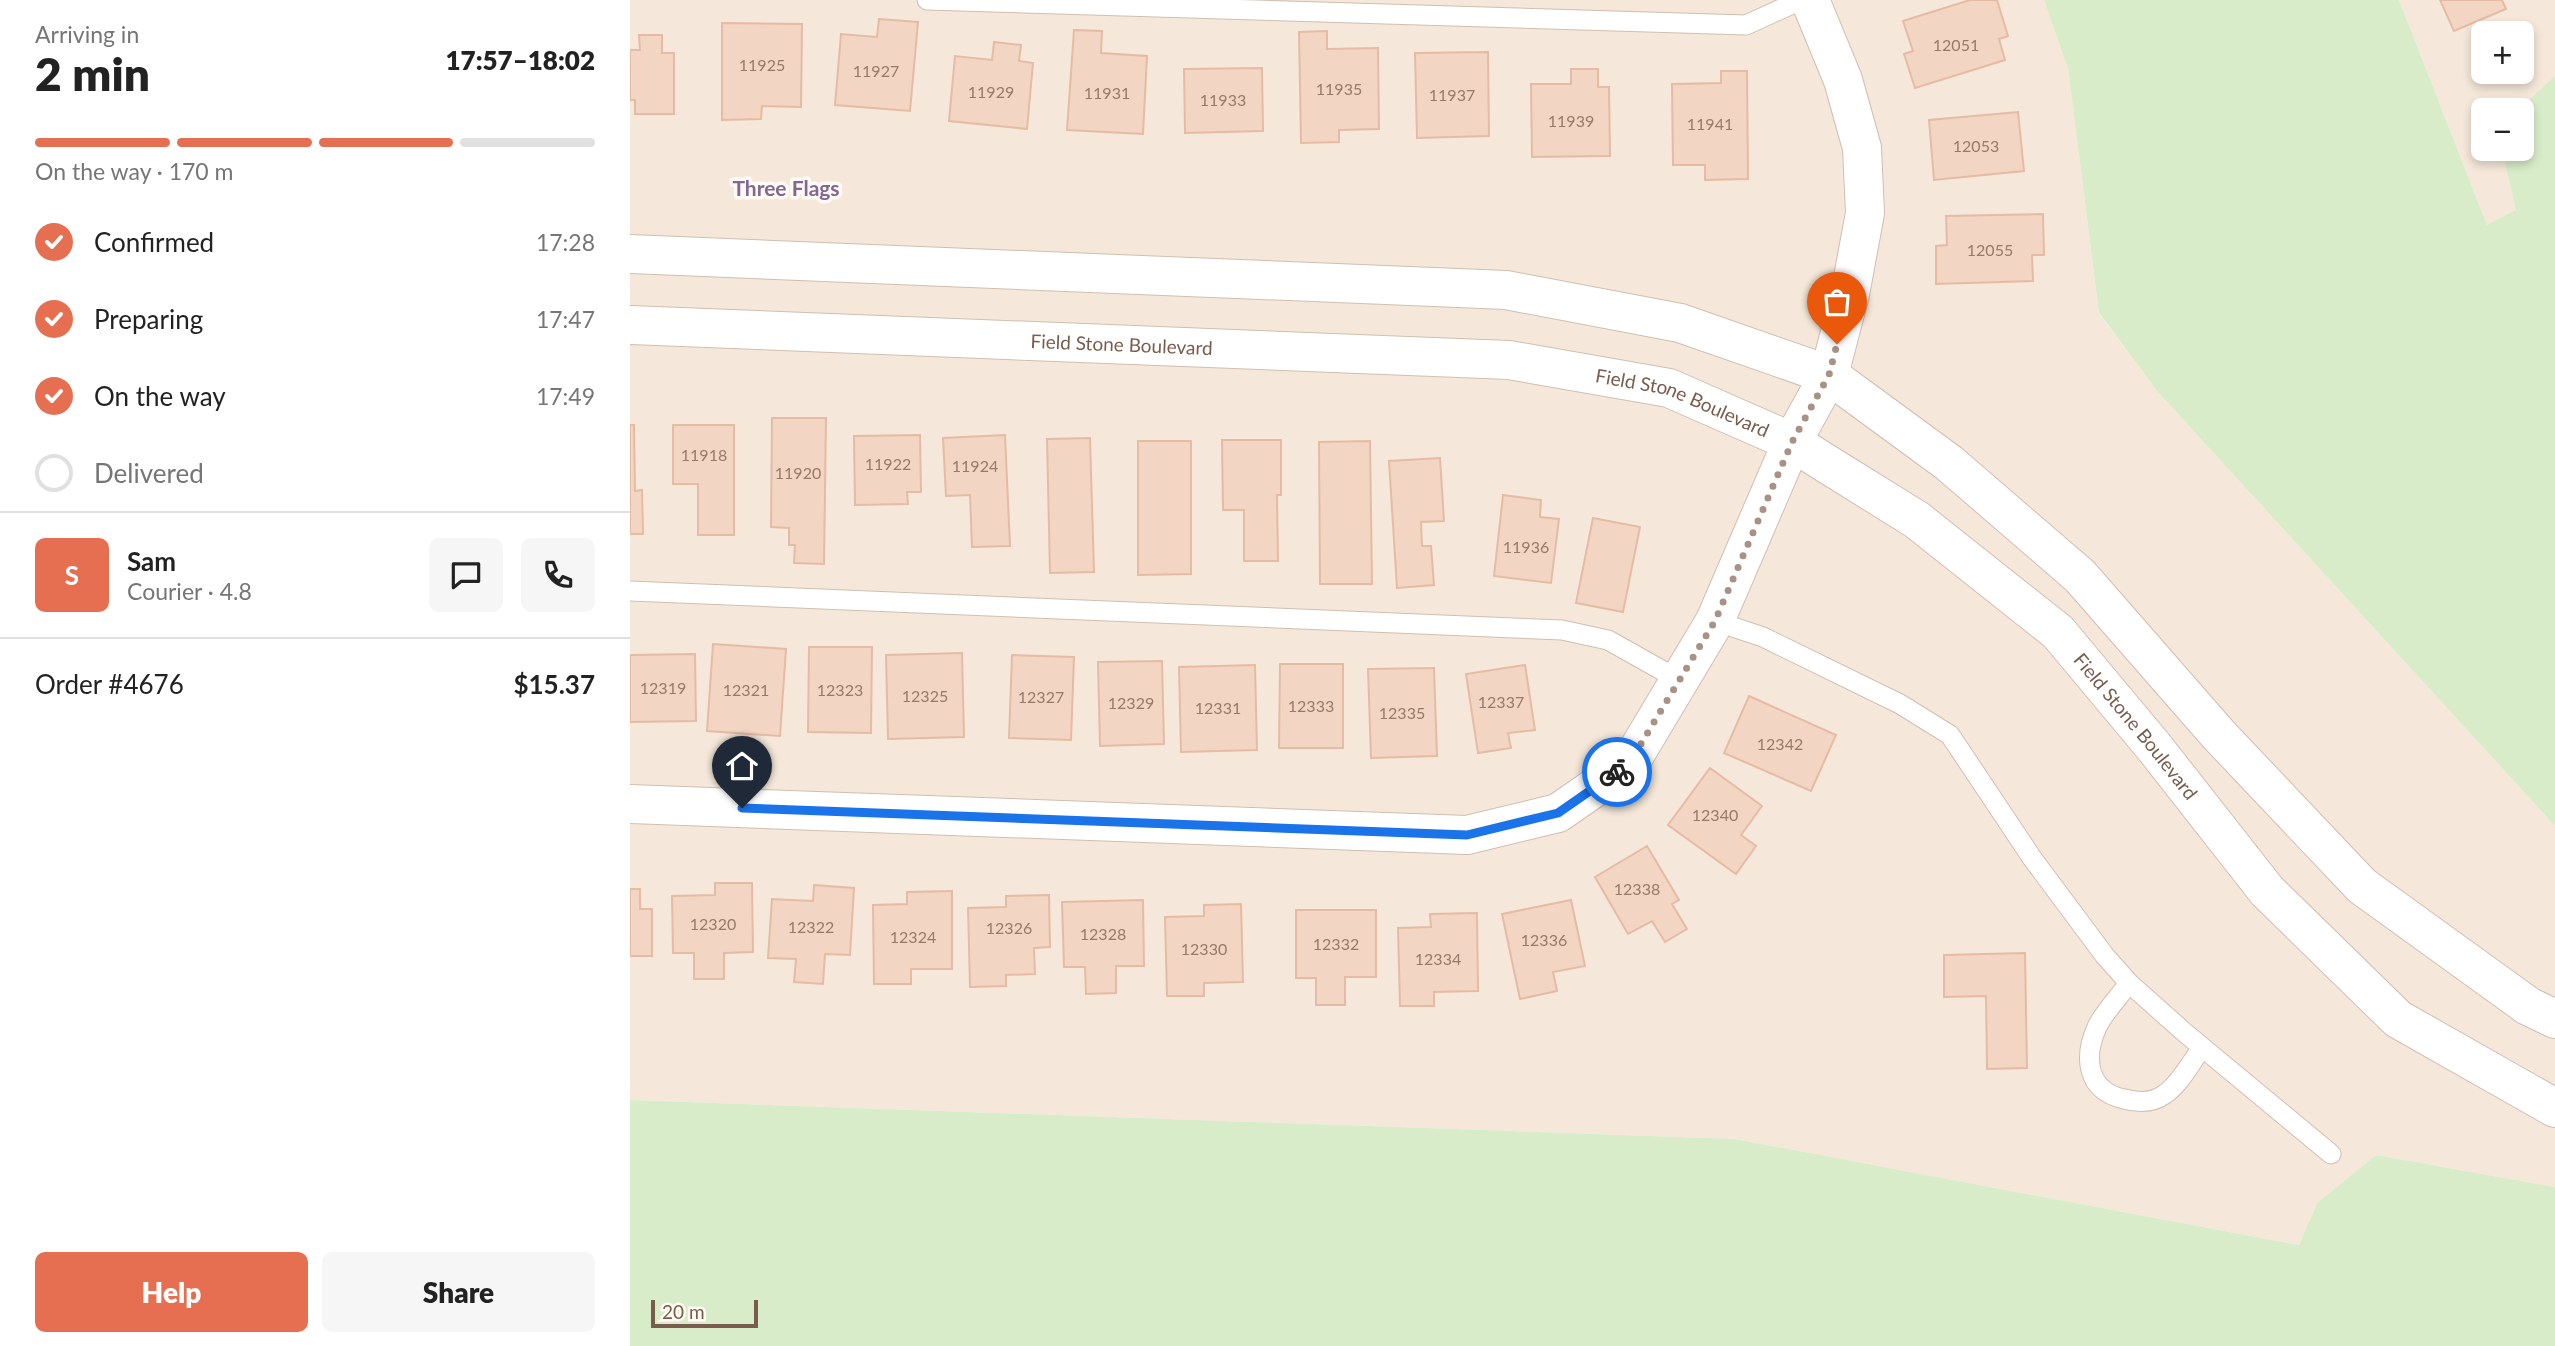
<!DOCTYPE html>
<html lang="en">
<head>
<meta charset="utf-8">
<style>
	:root { --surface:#fff; --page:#f6f6f6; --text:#222; --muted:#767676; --line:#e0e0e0; --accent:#e76f51 }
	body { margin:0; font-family:Lato,sans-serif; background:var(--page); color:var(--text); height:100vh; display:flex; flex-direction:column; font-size:26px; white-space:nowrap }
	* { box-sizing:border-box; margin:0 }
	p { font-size:23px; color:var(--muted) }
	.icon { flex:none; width:38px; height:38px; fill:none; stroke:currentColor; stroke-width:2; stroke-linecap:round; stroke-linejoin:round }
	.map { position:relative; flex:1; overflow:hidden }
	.sheet { display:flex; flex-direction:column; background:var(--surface); width:630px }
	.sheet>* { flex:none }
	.controls { position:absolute; left:1841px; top:21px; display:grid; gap:14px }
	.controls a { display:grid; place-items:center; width:63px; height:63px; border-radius:10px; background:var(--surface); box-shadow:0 4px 10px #0003; font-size:35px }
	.scale { position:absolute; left:21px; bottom:18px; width:107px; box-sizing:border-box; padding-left:7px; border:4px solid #7a5c4d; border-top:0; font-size:19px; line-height:24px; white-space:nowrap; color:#7a5c4d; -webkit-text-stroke:5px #fffaf3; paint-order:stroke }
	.pin { position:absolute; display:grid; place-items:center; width:60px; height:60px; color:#fff; margin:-72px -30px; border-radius:50% 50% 50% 0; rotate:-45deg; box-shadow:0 0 7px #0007 }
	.pin .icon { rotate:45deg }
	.courier { position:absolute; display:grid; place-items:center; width:70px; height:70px; margin:-35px; border:5px solid #1a73e8; border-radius:50%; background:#fff; color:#222; box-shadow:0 2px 9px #0007 }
	.overview em { font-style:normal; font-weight:800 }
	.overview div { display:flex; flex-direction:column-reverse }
	.overview { display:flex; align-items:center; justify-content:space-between; height:119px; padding:0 35px }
	h1 { font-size:46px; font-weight:800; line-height:52px }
	.bar { display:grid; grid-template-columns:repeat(4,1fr); gap:10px 7px; align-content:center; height:84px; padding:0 35px }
	.bar i { height:9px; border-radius:5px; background:var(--line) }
	.bar .current { background:var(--accent) }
	.bar p { grid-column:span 4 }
	.line { display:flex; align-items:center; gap:18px; padding:0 35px; border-top:2px solid var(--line) }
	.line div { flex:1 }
	.round { display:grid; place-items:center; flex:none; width:74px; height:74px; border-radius:10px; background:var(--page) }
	ol { padding:0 35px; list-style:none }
	li { display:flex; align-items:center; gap:21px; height:77px }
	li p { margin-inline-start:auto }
	li .icon { padding:7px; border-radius:50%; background:var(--accent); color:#fff; stroke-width:4 }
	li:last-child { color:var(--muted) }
	li i { width:38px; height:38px; border:4px solid var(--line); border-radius:50% }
	.action { display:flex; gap:14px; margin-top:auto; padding:14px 35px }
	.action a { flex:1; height:80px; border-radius:10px; background:var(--accent); color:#fff; font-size:28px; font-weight:800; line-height:80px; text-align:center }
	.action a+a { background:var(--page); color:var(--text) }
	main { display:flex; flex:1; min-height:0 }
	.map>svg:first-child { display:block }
</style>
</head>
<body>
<main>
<section class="sheet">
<div class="overview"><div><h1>2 min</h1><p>Arriving in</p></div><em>17:57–18:02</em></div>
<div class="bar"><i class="current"></i><i class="current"></i><i class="current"></i><i></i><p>On the way · 170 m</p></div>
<ol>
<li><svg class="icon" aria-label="check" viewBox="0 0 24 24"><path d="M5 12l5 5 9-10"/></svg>Confirmed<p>17:28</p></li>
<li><svg class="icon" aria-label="check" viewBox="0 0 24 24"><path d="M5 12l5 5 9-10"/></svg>Preparing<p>17:47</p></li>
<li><svg class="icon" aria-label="check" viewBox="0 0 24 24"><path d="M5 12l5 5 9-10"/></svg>On the way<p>17:49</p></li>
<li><i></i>Delivered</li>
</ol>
<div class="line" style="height:126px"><b class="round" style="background:var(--accent);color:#fff">S</b><div><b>Sam</b><p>Courier · 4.8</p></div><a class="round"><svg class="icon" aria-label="chat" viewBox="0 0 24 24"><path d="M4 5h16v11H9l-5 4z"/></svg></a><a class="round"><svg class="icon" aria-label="phone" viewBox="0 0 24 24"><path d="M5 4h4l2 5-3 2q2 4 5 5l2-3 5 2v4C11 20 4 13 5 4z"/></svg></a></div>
<div class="line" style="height:91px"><div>Order #4676</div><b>$15.37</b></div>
<div class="action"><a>Help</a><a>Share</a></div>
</section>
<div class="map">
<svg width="1925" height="1346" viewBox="0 0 1925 1346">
	<rect width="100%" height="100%" fill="#fdf6ec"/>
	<path fill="#f5e8da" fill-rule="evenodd" d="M0,0H1414L1438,69L1469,314L1527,391L1925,826V1187L1746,1155L1687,1203L1669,1245L1105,1139L0,1100Z
		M1769,0H1925V192L1857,225ZM1853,33H1892V72H1853ZM1853,110H1892V149H1853Z"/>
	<path fill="#d8ecc9" d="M1414,0H1769L1857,225L1886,210L1872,149H1892V110H1888L1925,76V826L1527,391L1469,313L1438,69Z
		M0,1100L1105,1139L1669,1245L1687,1203L1746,1155L1925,1187V1346H0Z"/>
	<path fill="#f3d5c3" stroke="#e6bba3" stroke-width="2" d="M1340,0H1367L1378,36L1369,39L1375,60L1285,88L1274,54L1283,51L1273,21Z
		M1810,0H1872L1876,9L1824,31Z
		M249,19L288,22L280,111L205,105L211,34L247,37Z
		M92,23L172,24L171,107L132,106L131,119L92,120Z
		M444,30L472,31L471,53L517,56L513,134L437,130Z
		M697,31V49L748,48L749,129L709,130V142L671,143L669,32Z
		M9,35H32V53H44V114H5V100H0V50H10Z
		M364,42L391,45L389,61L403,63L397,129L319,121L325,56L362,60Z
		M858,52L859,136L787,138L785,53Z
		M632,68L633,131L555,133L554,69Z
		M941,69H968V87H979L980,156L902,157L901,84H941Z
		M1091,71H1117L1118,179L1075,180V165H1043L1042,84L1091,83Z
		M1388,112L1394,171L1304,180L1299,120Z
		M1413,214L1414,255H1402L1403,281L1306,284V246L1317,245L1316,216Z
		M142,418H196L194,564L164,563L165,545H159V528L141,527Z
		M0,425H4L5,491L12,490L13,534H0Z
		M43,425H104V535H68V484H43Z
		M290,435L291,492H277L278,504L225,505L224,436Z
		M375,435L380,546L342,547L340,495L316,496L313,438Z
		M460,438L464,572L420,573L417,439Z
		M592,440H651V495H647L648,561H614V510H593Z
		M508,441H561V574L508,575Z
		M740,441L742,584H690L689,442Z
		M810,458L814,521L791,522L792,546H801L804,585L767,588L759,461Z
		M873,495L911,500L910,517L929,519L921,583L864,576Z
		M963,518L1010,527L993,612L946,603Z
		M83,644L156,649L150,736L77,731Z
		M179,647H242L241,733L178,732Z
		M332,653L334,737L258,739L256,655Z
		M65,654L66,721L0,722V655Z
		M382,655L444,657L441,740L379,738Z
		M532,661L534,744L470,746L468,662Z
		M650,664H713V748H649Z
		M625,665L627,750L551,752L549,667Z
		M895,665L905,730L878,733L881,748L848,753L836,674Z
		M804,668L807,756L741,758L738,669Z
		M1119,696L1206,735L1181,791L1094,753Z
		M1080,768L1132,806L1111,835L1126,846L1106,874L1038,825Z
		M1017,846L1049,900L1042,904L1057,929L1035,942L1022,921L998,934L965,877Z
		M85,883H122L123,952L94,953V979H64V953H43L42,896L85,895Z
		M184,885L224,888L220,955L195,954L193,984L164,982L166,959L138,958L142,899L183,901Z
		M0,889H10V909H22V956H0Z
		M322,891V969H281V984H244L243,905L277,904V892Z
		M419,895L420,947L404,948L405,974L376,975V986L340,987L338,908L376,907V896Z
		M513,900L514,966H486V993L456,994L455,967H434L432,902Z
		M941,900L955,966L923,972L927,991L890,999L872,914Z
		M611,904L613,982L574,983V996H537L535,917L574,916V905Z
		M666,910H746V977H715V1005H686V978H666Z
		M847,913L848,991L804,992V1006H770L768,928L801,927L800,914Z
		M1395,953L1397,1068L1357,1069L1356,996L1314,997V955Z"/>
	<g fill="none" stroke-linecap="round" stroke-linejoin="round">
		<g stroke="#d1beb0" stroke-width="21">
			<path id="lane" d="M297,0L1116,25L1171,0
				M0,591L932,630L978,640L1051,681
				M1085,621L1133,637L1270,704L1320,735L1402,858L1475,956L1499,983L1554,1032L1701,1154
				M1499,983C1489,997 1474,1012 1467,1027C1453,1058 1457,1091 1494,1099C1509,1103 1523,1103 1535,1094C1550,1084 1561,1062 1572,1048"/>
		</g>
		<g stroke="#d1beb0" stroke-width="40">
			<g id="street">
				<path d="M0,254L876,290L1050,323L1199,375L1319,463L1450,576L1588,734L1732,886L1898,1006L1925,1019"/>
				<path id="s1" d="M0,325L879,360L1039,388L1162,442L1205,469L1287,520L1428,632L1524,747L1637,891L1768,1019L1925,1108"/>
				<path d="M0,804L837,835L928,813L1000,763L1085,621L1162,442L1199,375L1220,294L1235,213L1232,148L1213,80L1180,0"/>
			</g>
		</g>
		<use href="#lane" stroke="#fff" stroke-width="19"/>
		<use href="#street" stroke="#fff" stroke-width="38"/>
	</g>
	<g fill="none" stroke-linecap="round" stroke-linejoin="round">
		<path stroke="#a89285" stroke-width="7" stroke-dasharray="0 12.6" d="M987,772L1000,762L1085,621L1162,442L1199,375L1207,344"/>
		<path stroke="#1a73e8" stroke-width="9" d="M112,808L837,835L928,813L987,772"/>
	</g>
	<g text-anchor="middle" stroke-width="7" stroke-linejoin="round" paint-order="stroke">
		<g font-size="16" fill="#987a6a">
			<text x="1326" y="51">12051</text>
			<text x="132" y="71">11925</text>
			<text x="246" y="77">11927</text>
			<text x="709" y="95">11935</text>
			<text x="361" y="98">11929</text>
			<text x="477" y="99">11931</text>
			<text x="822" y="101">11937</text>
			<text x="593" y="106">11933</text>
			<text x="941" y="127">11939</text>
			<text x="1080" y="130">11941</text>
			<text x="1346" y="152">12053</text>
			<text x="1360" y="256">12055</text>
			<text x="74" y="461">11918</text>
			<text x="258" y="470">11922</text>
			<text x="345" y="472">11924</text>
			<text x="168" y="479">11920</text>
			<text x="896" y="553">11936</text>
			<text x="33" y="694">12319</text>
			<text x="116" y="696">12321</text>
			<text x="210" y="696">12323</text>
			<text x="295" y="702">12325</text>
			<text x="411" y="703">12327</text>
			<text x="871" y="708">12337</text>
			<text x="501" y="709">12329</text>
			<text x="681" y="712">12333</text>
			<text x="588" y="714">12331</text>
			<text x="772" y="719">12335</text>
			<text x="1150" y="750">12342</text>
			<text x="1085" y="821">12340</text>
			<text x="1007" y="895">12338</text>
			<text x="83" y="930">12320</text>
			<text x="181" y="933">12322</text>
			<text x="379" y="934">12326</text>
			<text x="473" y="940">12328</text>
			<text x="283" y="943">12324</text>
			<text x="914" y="946">12336</text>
			<text x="706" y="950">12332</text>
			<text x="574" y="955">12330</text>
			<text x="808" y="965">12334</text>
		</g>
		<g font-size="19" fill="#7a5c4d" stroke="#fffaf3">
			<text dy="7" stroke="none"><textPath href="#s1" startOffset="492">Field Stone Boulevard</textPath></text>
			<text dy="7" stroke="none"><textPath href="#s1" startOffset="1059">Field Stone Boulevard</textPath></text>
			<text dy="7" stroke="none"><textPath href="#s1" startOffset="1626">Field Stone Boulevard</textPath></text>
		</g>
		<g font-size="21" font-weight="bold" fill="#846695" stroke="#fffaf3">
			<text x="156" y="196">Three Flags</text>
		</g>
	</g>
</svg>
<div class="controls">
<a>+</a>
<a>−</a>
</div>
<div class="scale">20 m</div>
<div class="pin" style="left:1207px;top:344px;background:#ea580c"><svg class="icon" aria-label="bag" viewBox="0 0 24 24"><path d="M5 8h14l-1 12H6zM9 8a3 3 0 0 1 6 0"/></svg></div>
<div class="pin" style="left:112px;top:808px;background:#1f2937"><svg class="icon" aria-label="home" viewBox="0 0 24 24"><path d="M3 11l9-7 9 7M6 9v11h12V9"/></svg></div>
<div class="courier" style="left:987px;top:772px"><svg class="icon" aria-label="bike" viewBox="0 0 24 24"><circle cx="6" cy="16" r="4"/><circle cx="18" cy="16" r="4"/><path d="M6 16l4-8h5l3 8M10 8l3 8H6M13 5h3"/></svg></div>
</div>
</main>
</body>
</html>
